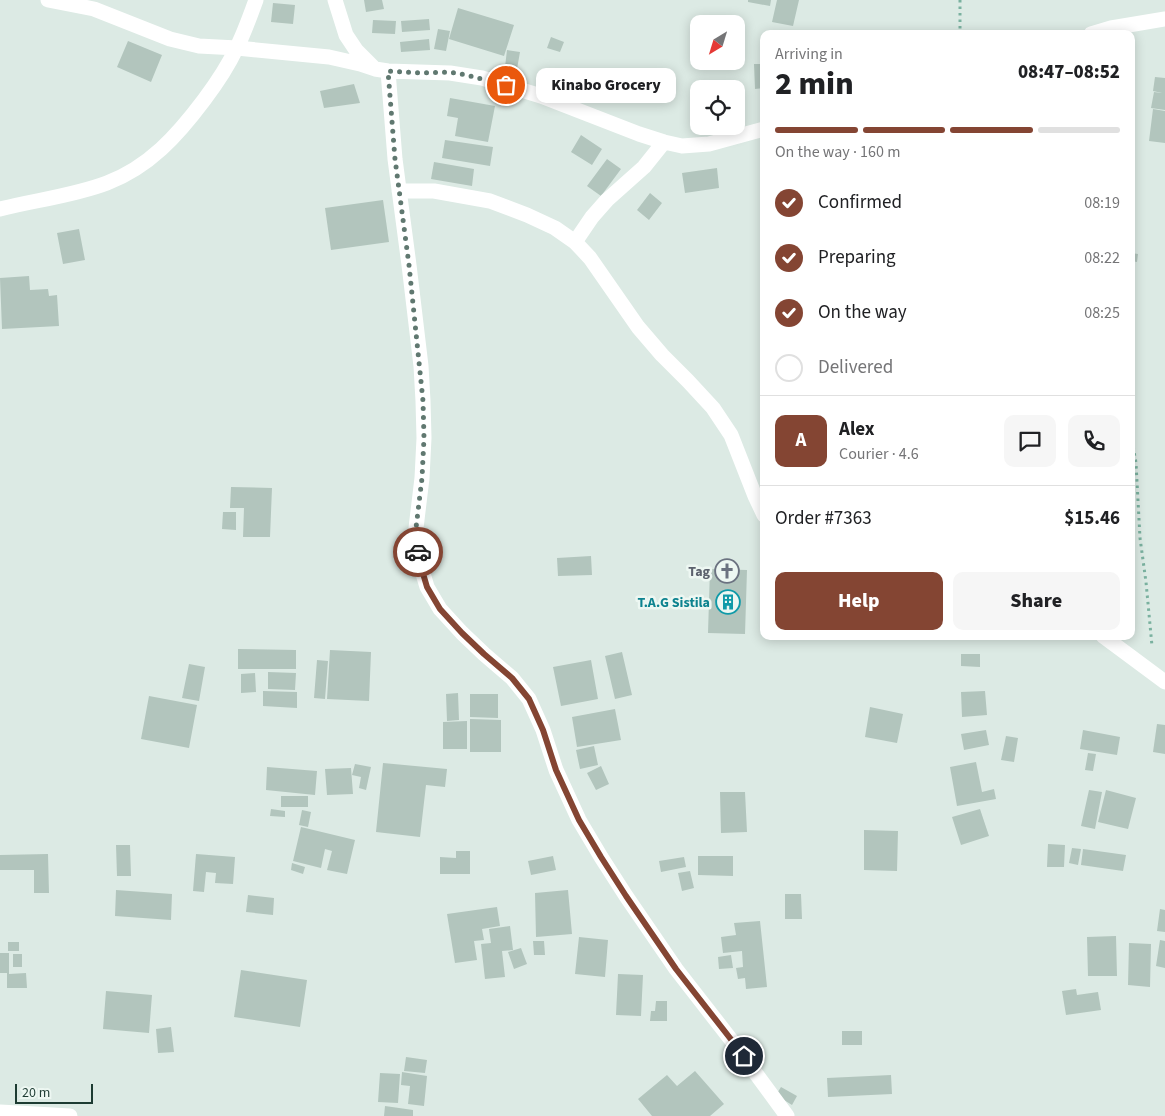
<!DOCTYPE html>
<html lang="en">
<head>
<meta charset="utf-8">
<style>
	:root { --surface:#fff; --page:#f6f6f6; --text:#202124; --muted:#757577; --line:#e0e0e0; --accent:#844533 }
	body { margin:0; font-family:"Source Sans 3",sans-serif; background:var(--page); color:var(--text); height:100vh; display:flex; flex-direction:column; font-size:19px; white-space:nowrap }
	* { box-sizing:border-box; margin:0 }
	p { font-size:16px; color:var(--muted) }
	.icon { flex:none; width:28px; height:28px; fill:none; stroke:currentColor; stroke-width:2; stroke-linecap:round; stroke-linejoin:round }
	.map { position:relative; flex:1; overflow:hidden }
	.details { position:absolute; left:760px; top:30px; width:375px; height:610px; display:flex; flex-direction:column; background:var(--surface); border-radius:10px; box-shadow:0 2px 12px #0003 }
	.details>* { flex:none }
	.needle { width:32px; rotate:218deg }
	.controls { position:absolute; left:690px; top:15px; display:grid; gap:10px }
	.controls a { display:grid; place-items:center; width:55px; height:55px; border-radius:10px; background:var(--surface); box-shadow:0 2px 12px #0003; font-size:25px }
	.scale { position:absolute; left:15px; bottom:12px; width:78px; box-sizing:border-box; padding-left:5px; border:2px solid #1d3b32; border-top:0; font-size:14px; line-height:18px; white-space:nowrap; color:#1d3b32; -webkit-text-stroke:4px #edf7f2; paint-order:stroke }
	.pin { position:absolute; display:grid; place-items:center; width:42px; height:42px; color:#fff; margin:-21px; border:2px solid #fff; border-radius:50%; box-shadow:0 1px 5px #0007 }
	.courier { position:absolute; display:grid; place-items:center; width:50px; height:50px; margin:-25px; border:4px solid #844533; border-radius:50%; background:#fff; color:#222; box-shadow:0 1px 6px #0007 }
	.bubble { position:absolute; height:35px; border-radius:10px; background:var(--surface); box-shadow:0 2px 12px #0003; font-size:16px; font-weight:800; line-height:35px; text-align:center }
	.summary em { font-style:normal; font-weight:800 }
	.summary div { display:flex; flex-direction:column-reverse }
	.summary { display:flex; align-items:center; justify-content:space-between; height:85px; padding:0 15px }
	h1 { font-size:32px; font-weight:800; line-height:38px }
	.bar { display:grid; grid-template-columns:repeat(4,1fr); gap:8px 5px; align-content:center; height:60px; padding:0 15px }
	.bar i { height:6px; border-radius:4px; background:var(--line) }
	.bar .selected { background:var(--accent) }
	.bar p { grid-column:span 4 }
	.line { display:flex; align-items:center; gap:12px; padding:0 15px; border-top:1px solid var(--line) }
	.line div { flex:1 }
	.round { display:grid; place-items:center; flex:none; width:52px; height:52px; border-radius:10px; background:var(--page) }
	ol { padding:0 15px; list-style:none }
	li { display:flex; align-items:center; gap:15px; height:55px }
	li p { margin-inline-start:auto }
	li .icon { padding:5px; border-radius:50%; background:var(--accent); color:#fff; stroke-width:4 }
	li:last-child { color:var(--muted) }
	li i { width:28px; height:28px; border:2px solid var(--line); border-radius:50% }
	.primary-button { display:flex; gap:10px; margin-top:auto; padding:10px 15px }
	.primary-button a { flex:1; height:58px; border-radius:10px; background:var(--accent); color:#fff; font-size:20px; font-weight:800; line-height:58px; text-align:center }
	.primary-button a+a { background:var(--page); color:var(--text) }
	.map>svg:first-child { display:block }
</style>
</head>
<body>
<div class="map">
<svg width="1165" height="1116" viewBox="0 0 1165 1116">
	<rect width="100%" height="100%" fill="#dceae4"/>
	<path fill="#b2c5bd" d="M364,0H382L384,9L366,12Z
		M748,0H771L770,6L748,2Z
		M777,0H799L793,26L772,22Z
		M273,3L295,5L293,24L271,22Z
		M458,8L514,25L504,56L449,39Z
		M429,19L430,30L402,32L401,21Z
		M373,20L396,21L395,34L372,33Z
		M438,29L450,31L446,51L434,49Z
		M551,37L564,42L560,52L547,48Z
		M429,39L430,50L401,52L400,42Z
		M128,41L162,55L151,82L117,67Z
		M507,50L520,52L517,69L505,67Z
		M754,64H764V88L755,89Z
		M1155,77L1165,78V110L1151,108L1154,92L1162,93L1153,91Z
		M354,84L360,103L324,108L320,91Z
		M450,98L495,106L488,142L455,136L458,118L447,116Z
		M1153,109L1165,111V143L1149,141Z
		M581,135L602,149L592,165L571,152Z
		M445,140L493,147L490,166L442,158Z
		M607,159L621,169L601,196L587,186Z
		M434,162L474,169L472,186L431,179Z
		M717,168L719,188L685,193L682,173Z
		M650,193L662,203L649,220L637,210Z
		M383,200L389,242L331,250L325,208Z
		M79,229L85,260L63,264L57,233Z
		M1131,253L1138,254L1137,262L1131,261Z
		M29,276L30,290L48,289L49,296L57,295L59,326L2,329L0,278Z
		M231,487L272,488L270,537H243L244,508H230Z
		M223,512H236V530L222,529Z
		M591,556L592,575L558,576L557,558Z
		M710,569L747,570L745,634L708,633Z
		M238,649L296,650V669H238Z
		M330,650L371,652L369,701L327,699Z
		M622,652L632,695L615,699L605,656Z
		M961,654H980V667L961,666Z
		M317,660L328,661L325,699L314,698Z
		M591,660L598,699L561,706L553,667Z
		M189,664L205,667L199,701L182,698Z
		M268,672L296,673L295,690L268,689Z
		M255,673L256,692L241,693V674Z
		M263,691L297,692V708L263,706Z
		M985,691L987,715L962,717L961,692Z
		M458,693L459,720L447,721L446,694Z
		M470,694H498V718L470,717Z
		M149,696L197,705L189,748L141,739Z
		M870,707L903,714L897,743L865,737Z
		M615,709L621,740L577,747L572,717Z
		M470,719L501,720V752H470Z
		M467,721V749H443V722Z
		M1157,724L1165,725V754L1153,752Z
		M986,730L989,745L964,750L961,734Z
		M1083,730L1120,737L1117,755L1080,749Z
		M1006,736L1018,738L1014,762L1001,760Z
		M594,746L598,765L580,769L576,750Z
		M1088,753L1096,754L1093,771L1085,770Z
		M976,762L982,792L994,789L996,799L957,806L950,767Z
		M383,763L447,769L445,787L426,785L420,837L376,832Z
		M355,764L371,767L366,790L359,788L361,777L352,775Z
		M601,766L609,784L596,790L587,773Z
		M267,767L317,771L315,795L266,790Z
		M351,768L353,794L327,795L325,769Z
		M1089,790L1102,792L1095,829L1081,826Z
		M1106,790L1136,798L1128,829L1098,822Z
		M720,792H745L747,832L721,833Z
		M281,796H308V807H281Z
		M271,809L285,811V817L270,816Z
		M980,809L989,836L961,845L952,817Z
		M302,810L311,812L308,827L299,825Z
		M301,827L355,840L347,874L327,870L332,851L325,849L321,868L293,861Z
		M864,830L898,831L897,871L864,870Z
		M1048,844L1065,845L1064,867H1047Z
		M116,845H130L131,876H117Z
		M1072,848L1081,849L1078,865L1069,863Z
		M1083,849L1126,855L1123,871L1081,865Z
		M456,851H470V874H440V857L456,858Z
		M48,854L49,893H34V870H0V855Z
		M196,854L235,857L233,884L215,883L216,873L206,872L204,892L193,891Z
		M553,856L556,870L531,875L528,861Z
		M698,856H733V876L698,875Z
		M684,857L686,867L661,872L659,861Z
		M292,863L305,867L303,874L291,870Z
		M690,871L694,888L682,891L678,873Z
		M116,890L172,894L171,920L115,916Z
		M568,890L572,934L536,937L535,893Z
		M785,894H801L802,919H785Z
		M248,895L274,898L273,915L246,912Z
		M497,907L500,926L482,929L484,940L474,941L477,960L455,963L447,914Z
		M1160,909L1165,910V932L1157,931Z
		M760,921L767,987L746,989L745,978L738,979L736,968L743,967L742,951L723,953L721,937L736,935L734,923Z
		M510,926L513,950L502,951L505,977L485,979L481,944L491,943L489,929Z
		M1116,936L1117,976H1088L1087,937Z
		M579,937L608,940L605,977L575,974Z
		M1160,940L1165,941V968L1156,966Z
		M533,941H544L545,955H534Z
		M8,942H19V951H8Z
		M1129,943L1151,944L1150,987L1128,985Z
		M521,948L527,964L514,969L508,952Z
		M0,953H9V974L26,973L27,988H7V973H0Z
		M13,954H22V967H13Z
		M731,955L733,968L719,969L718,957Z
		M241,970L307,980L300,1027L234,1017Z
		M618,974L643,975L641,1016L616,1015Z
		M1076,989L1077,995L1098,992L1101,1010L1066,1015L1062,991Z
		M106,991L152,995L149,1033L103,1029Z
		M656,1001H667V1021H650L651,1011H655Z
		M171,1027L174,1052L158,1053L156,1029Z
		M842,1031H862V1045H842Z
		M406,1057L427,1060L425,1073L404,1071Z
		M695,1071L724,1104L710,1116H652L638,1099L667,1075L677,1086Z
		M402,1072L427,1076L424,1106L408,1104L410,1086L401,1085Z
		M380,1073L400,1074L398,1103L378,1102Z
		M891,1075L892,1094L828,1097L827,1078Z
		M781,1087L797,1096L792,1105L776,1095Z
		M385,1106L413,1110V1116H384Z"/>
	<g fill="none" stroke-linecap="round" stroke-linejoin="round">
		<path stroke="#7ab19f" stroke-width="3" stroke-dasharray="2.5 4" stroke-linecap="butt" d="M960,0V34
			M1131,434L1136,463L1140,538L1146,582L1152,646"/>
		<path stroke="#fff" stroke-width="15" d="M48,0L94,9L170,39L199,46L237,48L329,57L360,64L375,69L388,71L450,73L482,78L541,96L639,134L664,142L682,146L709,144L764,129
			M335,0L346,35L356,50L373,67
			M1091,34L1111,28L1165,19
			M388,71L395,159L409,265L421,366L423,401L424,438L422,478L416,528L419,560L427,587L440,609L462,633L484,654L512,678L529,699L543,730L556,770L579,820L601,857L626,896L676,969L732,1041L787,1116
			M399,191H434L490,201L527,215L555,228L575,242L590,258L638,327L662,355L688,381L713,408L731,435L755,496L764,515
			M0,209C35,200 73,196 107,183C149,167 177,136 204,100C216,84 227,68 236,49C244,34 250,16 256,0
			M575,242L592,217L607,200L644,167L664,142
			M1103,636L1165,682
			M0,1112L70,1116"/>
	</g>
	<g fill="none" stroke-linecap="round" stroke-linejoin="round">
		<path stroke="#607870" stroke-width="5" stroke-dasharray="0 9" d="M418,552L416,528L422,478L424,438L423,401L409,265L395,159L388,71L421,73L450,72L466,75L506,85"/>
		<path stroke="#844533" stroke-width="6" d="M418,552L419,560L427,587L440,609L462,633L484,654L512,678L529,699L543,730L556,770L579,820L601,857L626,896L676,969L744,1056"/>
	</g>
	<defs>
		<g id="church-ring" transform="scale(1.25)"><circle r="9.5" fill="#edf7f2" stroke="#6b7280" stroke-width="1.5"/><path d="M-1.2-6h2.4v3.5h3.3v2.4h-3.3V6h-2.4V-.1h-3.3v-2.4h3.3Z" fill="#6b7280"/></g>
		<g id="building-ring" transform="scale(1.25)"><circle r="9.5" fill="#edf7f2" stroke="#0f9aa8" stroke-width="1.5"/><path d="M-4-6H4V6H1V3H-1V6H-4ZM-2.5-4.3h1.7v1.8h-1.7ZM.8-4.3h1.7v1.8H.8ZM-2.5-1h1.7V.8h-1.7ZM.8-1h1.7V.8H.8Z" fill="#0f9aa8"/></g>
	</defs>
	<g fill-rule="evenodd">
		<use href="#church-ring" x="727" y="571"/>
		<use href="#building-ring" x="728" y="602"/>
	</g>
	<g text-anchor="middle" stroke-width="5" stroke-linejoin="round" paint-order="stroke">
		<g font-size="14" font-weight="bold" fill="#5b616d" stroke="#edf7f2" text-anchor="end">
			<text x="710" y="576">Tag</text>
		</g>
		<g font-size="14" font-weight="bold" fill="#0d838f" stroke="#edf7f2" text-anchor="end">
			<text x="710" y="607">T.A.G Sistila</text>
		</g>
	</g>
</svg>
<div class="controls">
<a><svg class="needle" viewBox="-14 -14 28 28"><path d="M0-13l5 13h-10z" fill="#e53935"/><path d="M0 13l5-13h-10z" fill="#757577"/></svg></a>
<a><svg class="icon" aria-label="locate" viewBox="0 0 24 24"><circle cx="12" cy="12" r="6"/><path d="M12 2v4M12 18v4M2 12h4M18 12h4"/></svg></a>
</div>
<div class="scale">20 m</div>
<div class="pin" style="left:506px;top:85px;background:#ea580c"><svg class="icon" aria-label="bag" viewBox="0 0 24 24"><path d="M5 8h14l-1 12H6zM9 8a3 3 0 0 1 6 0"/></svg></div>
<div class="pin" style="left:744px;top:1056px;background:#1f2937"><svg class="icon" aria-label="home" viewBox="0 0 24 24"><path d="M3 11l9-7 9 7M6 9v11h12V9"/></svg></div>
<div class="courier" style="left:418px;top:552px"><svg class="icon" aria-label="car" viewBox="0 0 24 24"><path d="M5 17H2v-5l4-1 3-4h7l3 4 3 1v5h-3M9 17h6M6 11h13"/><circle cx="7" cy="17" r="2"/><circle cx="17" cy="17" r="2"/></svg></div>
<div class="bubble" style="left:536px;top:68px;width:140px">Kinabo Grocery</div>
<section class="details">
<div class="summary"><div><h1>2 min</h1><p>Arriving in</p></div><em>08:47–08:52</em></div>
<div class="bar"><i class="selected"></i><i class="selected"></i><i class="selected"></i><i></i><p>On the way · 160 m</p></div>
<ol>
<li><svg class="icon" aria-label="check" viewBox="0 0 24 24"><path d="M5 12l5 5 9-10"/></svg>Confirmed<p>08:19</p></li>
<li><svg class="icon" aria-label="check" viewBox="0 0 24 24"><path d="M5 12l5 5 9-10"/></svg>Preparing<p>08:22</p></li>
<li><svg class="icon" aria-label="check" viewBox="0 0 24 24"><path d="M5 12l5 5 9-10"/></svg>On the way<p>08:25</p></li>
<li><i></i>Delivered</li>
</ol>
<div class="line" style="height:90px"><b class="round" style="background:var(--accent);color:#fff">A</b><div><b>Alex</b><p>Courier · 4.6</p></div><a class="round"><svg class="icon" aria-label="chat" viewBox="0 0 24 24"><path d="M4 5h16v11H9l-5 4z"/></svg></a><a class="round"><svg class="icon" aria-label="phone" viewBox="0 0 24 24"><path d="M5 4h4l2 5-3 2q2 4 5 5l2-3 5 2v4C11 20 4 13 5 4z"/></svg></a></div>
<div class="line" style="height:65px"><div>Order #7363</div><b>$15.46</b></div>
<div class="primary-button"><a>Help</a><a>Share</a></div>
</section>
</div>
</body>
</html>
